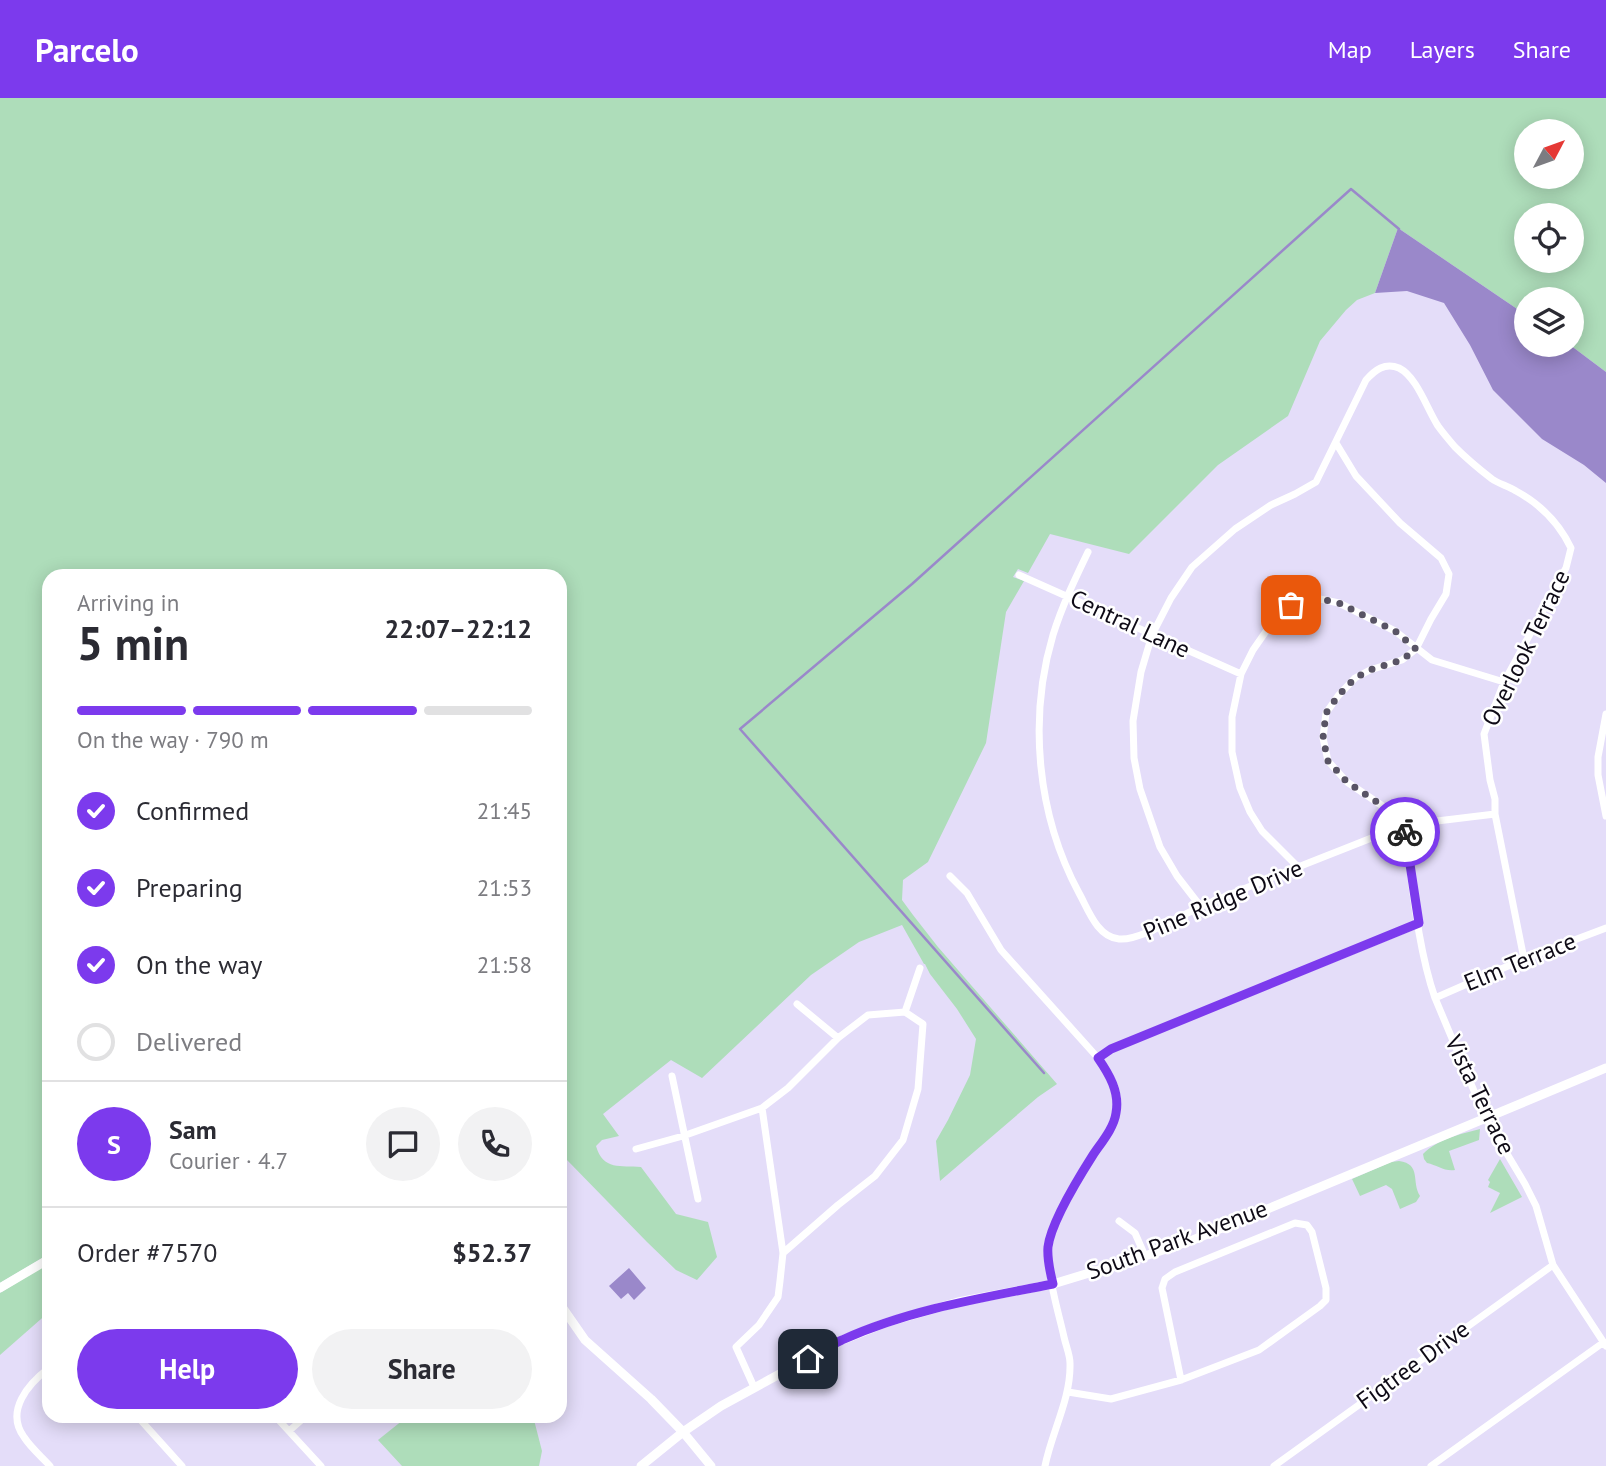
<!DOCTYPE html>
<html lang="en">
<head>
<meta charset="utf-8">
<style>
	:root { --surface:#fff; --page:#f2f2f3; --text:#2b2b33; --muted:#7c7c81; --line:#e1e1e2; --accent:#7c3aed }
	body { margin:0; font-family:"PT Sans",sans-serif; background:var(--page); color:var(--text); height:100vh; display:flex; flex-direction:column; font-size:26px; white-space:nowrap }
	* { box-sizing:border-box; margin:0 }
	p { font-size:23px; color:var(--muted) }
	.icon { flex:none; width:38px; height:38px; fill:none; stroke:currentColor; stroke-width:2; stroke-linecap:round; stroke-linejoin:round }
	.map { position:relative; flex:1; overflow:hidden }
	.side { position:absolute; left:42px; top:471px; width:525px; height:854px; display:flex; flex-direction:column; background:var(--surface); border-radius:21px; box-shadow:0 4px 18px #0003 }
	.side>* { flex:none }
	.needle { width:46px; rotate:49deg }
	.controls { position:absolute; left:1514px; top:21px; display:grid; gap:14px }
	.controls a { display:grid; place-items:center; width:70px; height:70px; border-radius:50%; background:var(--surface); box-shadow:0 4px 18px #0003; font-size:35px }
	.pin { position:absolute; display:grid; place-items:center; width:60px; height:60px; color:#fff; margin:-30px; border-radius:14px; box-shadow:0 4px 10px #0006 }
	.courier { position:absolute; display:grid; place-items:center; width:70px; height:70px; margin:-35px; border:5px solid #7c3aed; border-radius:50%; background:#fff; color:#222; box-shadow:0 2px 9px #0007 }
	.summary em { font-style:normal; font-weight:600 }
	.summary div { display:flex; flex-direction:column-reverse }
	.summary { display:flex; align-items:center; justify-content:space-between; height:119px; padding:0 35px }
	h1 { font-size:46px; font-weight:600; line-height:52px }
	.bar { display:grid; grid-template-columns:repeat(4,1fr); gap:10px 7px; align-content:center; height:84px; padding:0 35px }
	.bar i { height:9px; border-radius:5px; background:var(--line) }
	.bar .current { background:var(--accent) }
	.bar p { grid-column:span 4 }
	.line { display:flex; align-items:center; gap:18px; padding:0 35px; border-top:2px solid var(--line) }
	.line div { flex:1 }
	.round { display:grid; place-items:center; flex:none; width:74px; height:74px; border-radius:37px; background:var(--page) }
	ol { padding:0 35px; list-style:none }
	li { display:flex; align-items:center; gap:21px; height:77px }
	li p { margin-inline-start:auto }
	li .icon { padding:7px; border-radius:50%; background:var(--accent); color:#fff; stroke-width:4 }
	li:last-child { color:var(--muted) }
	li i { width:38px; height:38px; border:4px solid var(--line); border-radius:50% }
	.primary-button { display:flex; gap:14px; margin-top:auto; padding:14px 35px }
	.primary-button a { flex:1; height:80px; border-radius:42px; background:var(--accent); color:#fff; font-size:28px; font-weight:600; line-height:80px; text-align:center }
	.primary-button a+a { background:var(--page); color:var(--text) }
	header { display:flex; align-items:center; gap:42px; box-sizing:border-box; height:98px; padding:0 35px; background:var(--accent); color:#fff }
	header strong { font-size:33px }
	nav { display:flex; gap:38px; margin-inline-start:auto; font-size:24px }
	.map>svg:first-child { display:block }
</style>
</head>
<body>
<header>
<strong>Parcelo</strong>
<nav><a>Map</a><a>Layers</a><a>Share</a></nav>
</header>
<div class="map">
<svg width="1606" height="1368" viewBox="0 0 1606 1368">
	<rect width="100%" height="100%" fill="#e4ddf9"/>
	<path fill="#aeddba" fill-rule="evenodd" d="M0,0H1606V274L1570,247H1572V201H1526V217L1398,130L1375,195L1357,202L1346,212L1320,243L1288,318L1218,367L1129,456L1050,436L1028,475L1018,471L1013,479L1024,483L1006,514L986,645L928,764L903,782L902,802L913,817L938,849L1057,986L1038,999L940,1083L936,1043L948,1022L970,977L976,941L957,911L930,876L925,866H924L902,827L859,844L811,877L702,980L671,962L603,1016L619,1038L602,1042L596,1048C603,1073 621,1067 641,1069L676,1116L708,1124L717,1159L697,1182L676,1172L647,1144L567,1062L560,1064V478H49V1156L0,1185ZM1526,33H1572V79H1526ZM1526,117H1572V163H1526Z
		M1480,1031L1479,1042L1449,1053L1455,1072C1445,1074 1437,1067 1427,1065L1424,1061L1423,1056C1438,1041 1460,1036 1480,1031Z
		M1500,1061L1522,1099L1490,1115L1500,1095L1488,1089L1490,1084L1488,1082Z
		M1399,1063C1422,1066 1411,1084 1420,1098L1416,1104L1400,1111L1392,1091L1386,1087L1360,1098L1352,1081L1391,1064Z
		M49,1165V1214L0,1257V1195Z
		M408,1318H533L542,1353L539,1368H402L378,1342Z"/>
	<path fill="#9a88ca" d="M1398,130L1526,217V247H1570L1606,274V385L1584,367L1542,341L1493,292L1470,247L1444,205L1407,193L1375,195Z
		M629,1170L646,1190L634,1202L628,1195L621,1201L609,1188Z"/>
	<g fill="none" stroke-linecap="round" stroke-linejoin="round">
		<path stroke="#9a88ca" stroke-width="2.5" d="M1044,975L740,631L912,486L1351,91L1399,131"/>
		<path stroke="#fff" stroke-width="7" d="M1336,345L1356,378L1400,425L1441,460L1449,476L1446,496L1431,521L1416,551L1402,562L1370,572L1355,580L1338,598L1326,615L1323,640L1328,663L1347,684L1396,717L1404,727L1495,716
			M1088,454C1075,481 1062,508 1053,537C1028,621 1037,717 1079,795C1088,811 1097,839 1119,841C1139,843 1182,817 1202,808C1269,780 1337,754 1404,727C1412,782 1417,848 1435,900L1485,1019L1525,1086L1536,1108L1553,1167L1606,1248
			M1019,477L1241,576
			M1606,616L1598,659V677L1606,718
			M1298,769L1262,733L1250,714L1240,690L1232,654V619L1241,576L1253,552L1269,529L1291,507L1315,500L1339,505L1395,533L1432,562L1504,584
			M950,778L967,795L1001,852L1098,960C1105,970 1113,981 1116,993C1123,1023 1097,1049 1082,1073C1073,1089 1059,1113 1053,1130C1041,1162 1057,1207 1064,1239C1066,1248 1070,1257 1070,1265C1071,1301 1052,1333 1045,1368
			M1201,809L1177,778L1160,749L1140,691L1134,660L1133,623L1141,574L1152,537L1171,500L1192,469L1235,431L1271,407L1295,396L1316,384L1366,282C1375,272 1385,264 1399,270C1417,279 1427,311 1438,328C1443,335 1449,342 1455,349C1466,360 1479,371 1492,381C1499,386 1508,388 1516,393C1540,406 1559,425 1571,450L1566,470L1504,584L1484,636L1490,682L1495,701V716L1524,861
			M1435,900L1524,861L1606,830
			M797,906L838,940
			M905,914L920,870
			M1098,960L1111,951L1419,826
			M672,978L698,1101
			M636,1051L683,1038L762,1010
			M1119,1123L1135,1135L1145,1158
			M49,1270C28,1286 5,1313 24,1339C31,1350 42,1359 50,1368
			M754,1289L736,1249L759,1227L778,1199L780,1183L783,1155L762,1010L788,990L838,940L868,917L905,914L923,926L918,991L903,1042L875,1078L838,1107L783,1155
			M1068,1294L1111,1301L1181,1282L1259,1252L1320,1208L1326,1202V1190L1312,1134L1307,1127L1295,1125L1175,1174L1165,1181L1162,1190L1181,1282
			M137,1318L182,1368
			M275,1318L321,1368
			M289,1333L306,1318
			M1274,1368L1553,1167
			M1431,1368L1604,1244"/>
		<path stroke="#fff" stroke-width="9" d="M0,1190L49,1161
			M560,1206L585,1242L651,1301L683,1334L711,1368
			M641,1368L683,1334L721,1308L840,1243L885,1225L958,1204L1053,1186L1145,1158L1193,1142L1606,970"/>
	</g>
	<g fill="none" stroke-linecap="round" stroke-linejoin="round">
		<path stroke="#595465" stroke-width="7" stroke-dasharray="0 12.6" d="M1291,507L1315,500L1339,505L1395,533L1416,551L1402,562L1370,572L1355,580L1338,598L1326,615L1323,640L1328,663L1347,684L1396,717L1404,727L1405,734"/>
		<path stroke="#7c3aed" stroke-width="9" d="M808,1261C819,1255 830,1247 842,1242C908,1212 981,1200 1053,1186C1050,1174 1047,1161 1048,1149C1051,1124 1079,1079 1093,1057C1101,1045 1114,1030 1116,1015C1120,994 1109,976 1098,960L1111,951L1419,825L1405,734"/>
	</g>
	<g text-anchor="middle" stroke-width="5" stroke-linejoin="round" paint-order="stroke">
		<g font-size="24" fill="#0e0a16" stroke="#fff">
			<text transform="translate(1130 526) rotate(25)" y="8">Central Lane</text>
			<text transform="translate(1526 550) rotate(-64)" y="8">Overlook Terrace</text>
			<text transform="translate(1223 802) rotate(-23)" y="8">Pine Ridge Drive</text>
			<text transform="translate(1520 864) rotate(-22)" y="8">Elm Terrace</text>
			<text transform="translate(1480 997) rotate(64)" y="8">Vista Terrace</text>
			<text transform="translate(1177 1142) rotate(-20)" y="8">South Park Avenue</text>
			<text transform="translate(1413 1267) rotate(-36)" y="8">Figtree Drive</text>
		</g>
	</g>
</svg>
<div class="controls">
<a><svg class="needle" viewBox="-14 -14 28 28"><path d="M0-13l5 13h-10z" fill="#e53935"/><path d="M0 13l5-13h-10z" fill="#7c7c81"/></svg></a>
<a><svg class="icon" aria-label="locate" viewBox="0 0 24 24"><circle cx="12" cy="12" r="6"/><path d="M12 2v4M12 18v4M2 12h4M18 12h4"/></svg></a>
<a><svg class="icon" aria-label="layers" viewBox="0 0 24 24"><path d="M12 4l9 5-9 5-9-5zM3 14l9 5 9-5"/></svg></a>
</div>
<div class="pin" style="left:1291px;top:507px;background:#ea580c"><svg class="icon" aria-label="bag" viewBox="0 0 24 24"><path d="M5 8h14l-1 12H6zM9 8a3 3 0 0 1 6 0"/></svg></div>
<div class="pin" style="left:808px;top:1261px;background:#1f2937"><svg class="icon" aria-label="home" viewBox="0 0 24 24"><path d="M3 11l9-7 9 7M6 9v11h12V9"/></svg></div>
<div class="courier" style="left:1405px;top:734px"><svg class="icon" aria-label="bike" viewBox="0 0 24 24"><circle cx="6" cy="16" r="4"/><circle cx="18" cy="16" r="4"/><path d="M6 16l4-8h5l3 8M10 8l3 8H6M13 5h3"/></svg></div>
<section class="side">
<div class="summary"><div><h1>5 min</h1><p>Arriving in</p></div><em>22:07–22:12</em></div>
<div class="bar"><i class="current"></i><i class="current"></i><i class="current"></i><i></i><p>On the way · 790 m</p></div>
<ol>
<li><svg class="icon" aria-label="check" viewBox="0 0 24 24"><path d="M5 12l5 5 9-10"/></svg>Confirmed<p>21:45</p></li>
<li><svg class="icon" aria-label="check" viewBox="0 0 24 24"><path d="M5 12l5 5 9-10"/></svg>Preparing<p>21:53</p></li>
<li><svg class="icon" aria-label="check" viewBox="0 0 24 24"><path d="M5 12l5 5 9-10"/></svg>On the way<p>21:58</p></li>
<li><i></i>Delivered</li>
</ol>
<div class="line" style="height:126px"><b class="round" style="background:var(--accent);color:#fff">S</b><div><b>Sam</b><p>Courier · 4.7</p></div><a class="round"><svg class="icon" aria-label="chat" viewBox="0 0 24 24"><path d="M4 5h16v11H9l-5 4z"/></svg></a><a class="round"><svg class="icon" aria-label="phone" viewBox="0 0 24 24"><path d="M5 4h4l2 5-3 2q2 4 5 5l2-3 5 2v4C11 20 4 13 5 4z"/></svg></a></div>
<div class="line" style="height:91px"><div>Order #7570</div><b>$52.37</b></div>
<div class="primary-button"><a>Help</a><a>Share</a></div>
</section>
</div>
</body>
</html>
